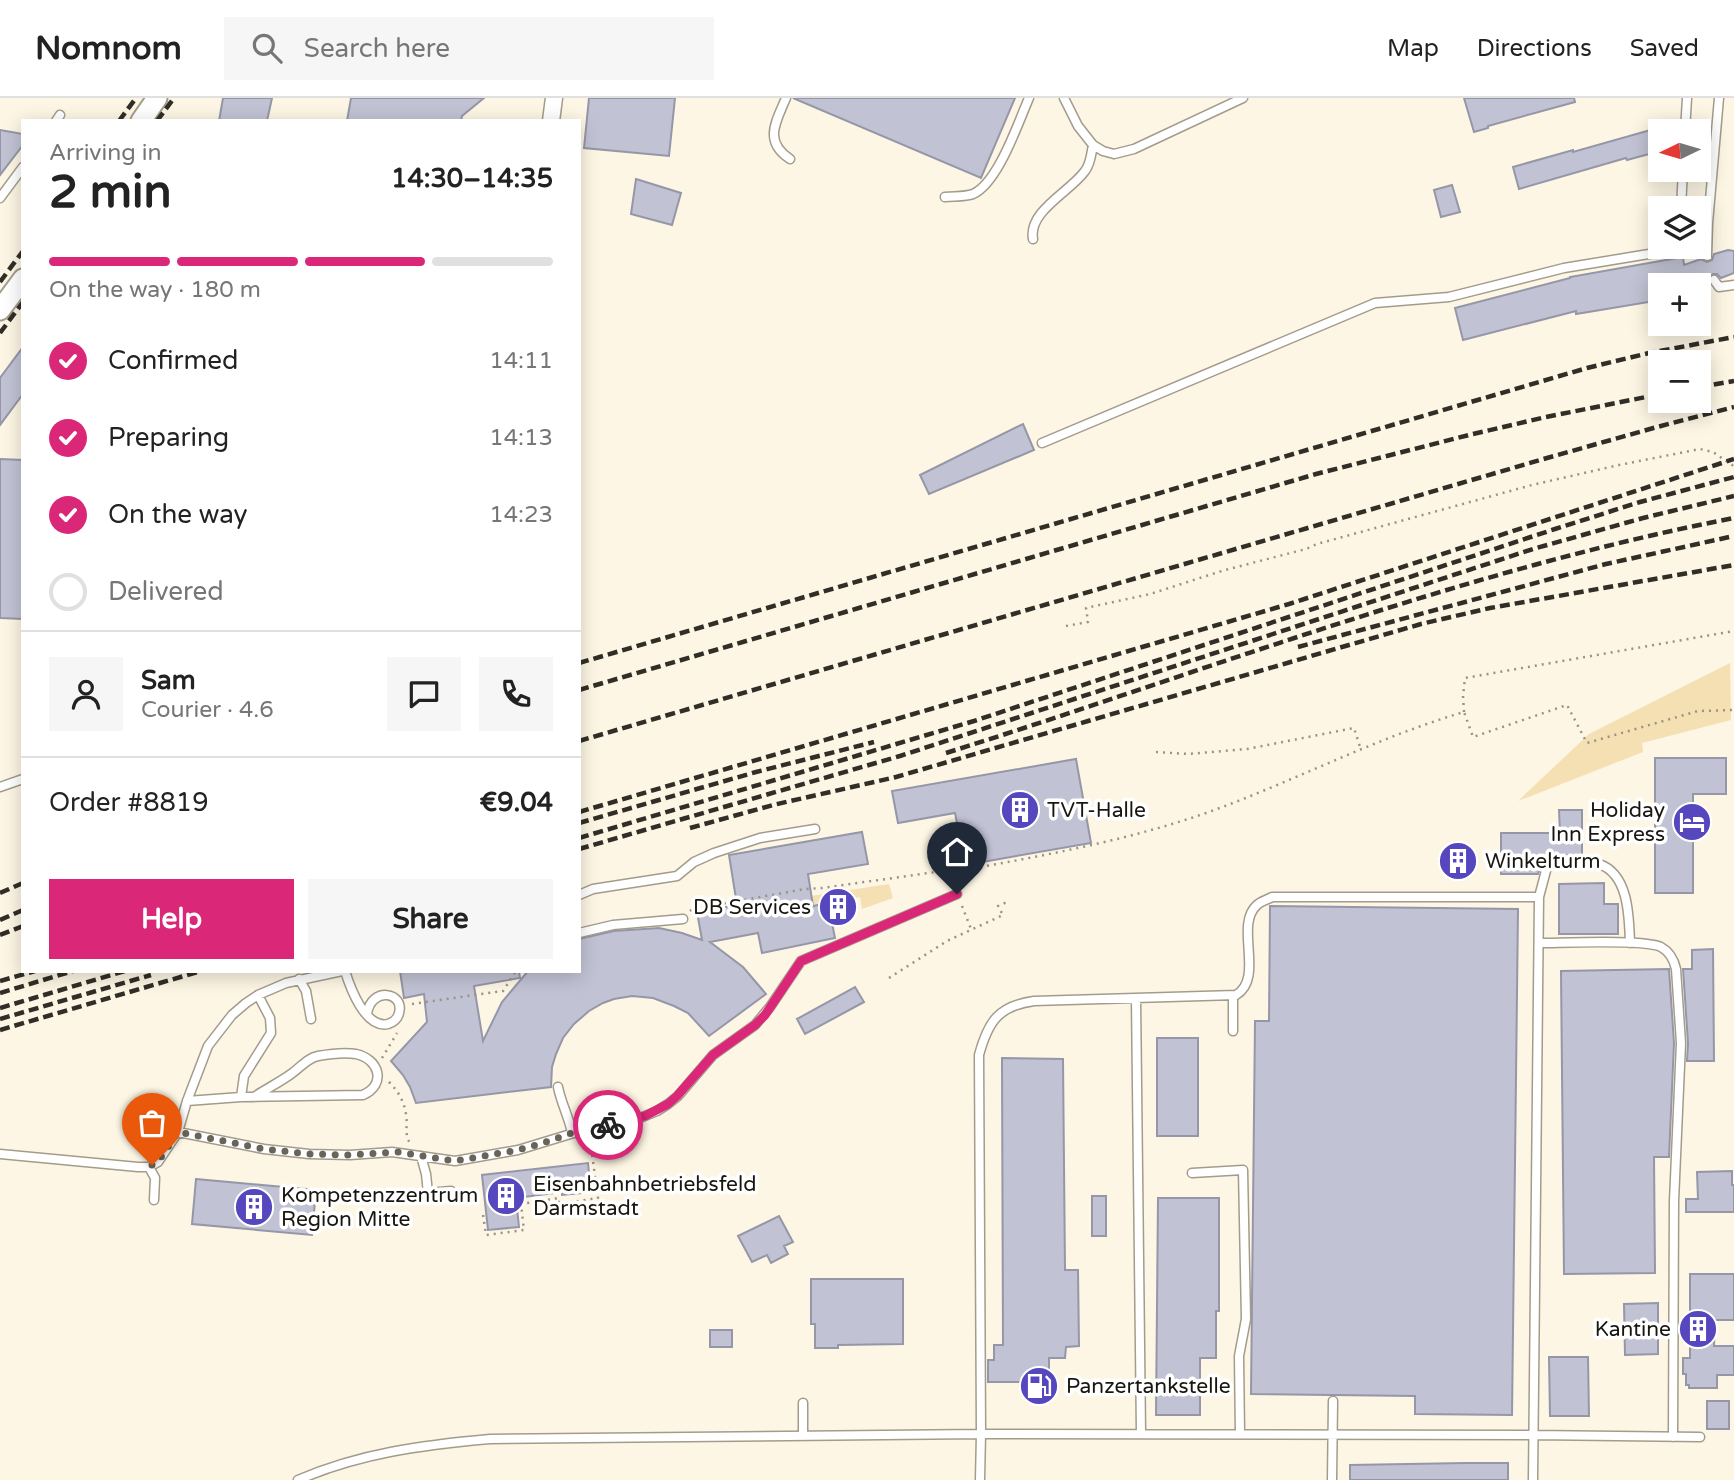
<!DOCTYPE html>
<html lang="en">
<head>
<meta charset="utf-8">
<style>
	:root { --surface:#fff; --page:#f6f6f6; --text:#222; --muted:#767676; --line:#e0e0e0; --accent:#db2777 }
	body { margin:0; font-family:"Varela Round",sans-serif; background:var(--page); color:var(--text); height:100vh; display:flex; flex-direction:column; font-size:26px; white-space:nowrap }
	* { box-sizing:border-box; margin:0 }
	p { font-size:23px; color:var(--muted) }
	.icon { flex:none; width:38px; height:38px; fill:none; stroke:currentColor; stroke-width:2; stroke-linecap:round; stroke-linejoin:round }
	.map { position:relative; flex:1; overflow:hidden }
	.side { position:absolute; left:21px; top:21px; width:560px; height:854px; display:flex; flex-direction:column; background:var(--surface); border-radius:0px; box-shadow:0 4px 18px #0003 }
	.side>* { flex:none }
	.needle { width:46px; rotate:265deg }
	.controls { position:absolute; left:1648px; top:21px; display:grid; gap:14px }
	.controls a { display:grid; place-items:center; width:63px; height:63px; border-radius:0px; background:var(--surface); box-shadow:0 4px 18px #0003; font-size:35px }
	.pin { position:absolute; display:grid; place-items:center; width:60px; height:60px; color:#fff; margin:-72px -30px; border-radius:50% 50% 50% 0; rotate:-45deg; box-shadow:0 0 7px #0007 }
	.pin .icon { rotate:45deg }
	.courier { position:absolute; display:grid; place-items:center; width:70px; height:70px; margin:-35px; border:5px solid #db2777; border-radius:50%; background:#fff; color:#222; box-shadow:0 2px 9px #0007 }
	.summary em { font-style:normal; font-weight:700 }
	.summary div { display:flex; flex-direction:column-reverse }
	.summary { display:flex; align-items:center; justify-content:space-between; height:119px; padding:0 28px }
	h1 { font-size:46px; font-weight:700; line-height:52px }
	.bar { display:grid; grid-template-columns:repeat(4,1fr); gap:10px 7px; align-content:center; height:84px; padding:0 28px }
	.bar i { height:9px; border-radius:5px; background:var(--line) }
	.bar .active { background:var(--accent) }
	.bar p { grid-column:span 4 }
	.line { display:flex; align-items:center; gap:18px; padding:0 28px; border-top:2px solid var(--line) }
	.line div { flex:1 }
	.round { display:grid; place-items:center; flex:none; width:74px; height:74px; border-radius:0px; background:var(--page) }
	ol { padding:0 28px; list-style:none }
	li { display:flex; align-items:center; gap:21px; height:77px }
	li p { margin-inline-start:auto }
	li .icon { padding:7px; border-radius:50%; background:var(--accent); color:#fff; stroke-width:4 }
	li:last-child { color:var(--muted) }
	li i { width:38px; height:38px; border:4px solid var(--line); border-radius:50% }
	.primary-button { display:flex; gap:14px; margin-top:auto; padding:14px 28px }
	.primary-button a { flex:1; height:80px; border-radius:0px; background:var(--accent); color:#fff; font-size:28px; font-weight:700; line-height:80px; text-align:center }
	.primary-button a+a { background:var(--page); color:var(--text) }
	header { display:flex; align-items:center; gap:42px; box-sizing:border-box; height:98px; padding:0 35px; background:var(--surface); border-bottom:2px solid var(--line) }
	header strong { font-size:33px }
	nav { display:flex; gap:38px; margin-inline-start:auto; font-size:24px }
	.search { width:490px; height:63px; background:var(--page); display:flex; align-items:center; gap:18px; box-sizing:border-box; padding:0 24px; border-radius:0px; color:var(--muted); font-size:26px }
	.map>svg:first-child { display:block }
</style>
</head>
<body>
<header>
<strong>Nomnom</strong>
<div class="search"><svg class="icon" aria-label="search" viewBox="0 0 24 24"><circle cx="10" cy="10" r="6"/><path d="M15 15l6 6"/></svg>Search here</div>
<nav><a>Map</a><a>Directions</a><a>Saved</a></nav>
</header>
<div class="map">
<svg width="1734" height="1382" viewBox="0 0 1734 1382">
	<rect width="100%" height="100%" fill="#fdf6e4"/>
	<path fill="#f4e0b2" d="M1730,565L1731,622L1642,645L1643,654L1518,703L1589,636Z
		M889,786L893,800L862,811L860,799L813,808L811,798Z"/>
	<path fill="#c1c3d4" stroke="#9596a7" stroke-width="2" d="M223,0H272L267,23H219Z
		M351,0H484L462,18L461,23H347Z
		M589,0H675L669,58L584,50Z
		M793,0H1015L981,80Z
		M1464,0H1574L1575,4L1488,28V30L1474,34Z
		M1654,31L1660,53L1627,62L1626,60L1519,91L1513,69L1573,52V54Z
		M0,32L23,36V47L0,77Z
		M636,81L681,95L672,127L631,116Z
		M1452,87L1460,114L1441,119L1434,92Z
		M1728,152L1734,153V175L1721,180L1717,176H1713L1708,179V184L1700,187H1661V202L1576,216V213L1463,242L1455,210L1570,180V179L1683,159L1684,167L1701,161L1707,164L1712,162L1714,156Z
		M23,249V296L0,327V280Z
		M1023,326L1034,352L929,396L920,377Z
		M0,361L23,362V521L0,520Z
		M1655,660H1726V696H1693V795H1655Z
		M1076,661L1091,745L965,767L955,715L898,725L892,693Z
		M1559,712H1582V757L1544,758L1538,776H1501V735H1560Z
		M862,734L868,766L808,776L813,808L828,805L835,840L762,855L758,835L710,844L743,869L766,896L709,938L688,915L674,908L653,900L632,898L614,901L603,905L589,913L574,926L563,940L556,956L552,969L551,989L416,1005L410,989L403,977L391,963L427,924L424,896L404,900L400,873H519L520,880L474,888L483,943L502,904L528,873H579V841L614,833L659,830L682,835L702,842L697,814L737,807L729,757Z
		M1443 764a15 15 0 1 1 30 0a15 15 0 1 1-30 0Z
		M1604,785V806H1618V836H1559V786Z
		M1270,808L1518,811L1512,1317L1415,1316V1298L1251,1296L1255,923H1269Z
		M1713,851L1714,963H1687L1688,945L1683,871H1692V852Z
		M1669,871L1674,945L1669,1059H1654L1655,1175L1564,1176L1561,873Z
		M855,889L864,904L805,936L797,921Z
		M1157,940H1198V1038H1157Z
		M1002,960L1063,961L1065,1172H1078L1079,1248L1066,1249L1065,1260H1049V1295H1029V1284H988V1262H994V1247H1003Z
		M588,1065L591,1094L562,1097V1094L516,1100L519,1129L488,1132L482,1077Z
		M1732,1073V1087H1734V1114H1686V1101H1698L1697,1074Z
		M196,1081L316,1092L312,1137L192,1126Z
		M1092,1098H1106V1138H1092Z
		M1158,1100H1219V1213H1216V1260H1200V1317H1156Z
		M779,1118L793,1144L784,1148L788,1156L771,1165L767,1157L752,1164L738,1138Z
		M1690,1176H1734V1222H1715L1714,1248H1734V1277H1717V1290H1689V1287H1686V1276H1683V1260H1690Z
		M811,1181H903V1246L838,1247V1250H815V1226H811Z
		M1658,1205V1256L1625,1257L1624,1206Z
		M710,1232H732V1249H710Z
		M1549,1259H1588L1589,1318H1550Z
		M1707,1303H1729V1331H1707Z
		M1466,1365H1508V1382H1350V1367Z"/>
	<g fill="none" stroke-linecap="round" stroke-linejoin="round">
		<g stroke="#a39c8c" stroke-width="11">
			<path id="service" d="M786,0C776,24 763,43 790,61
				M1064,0L1078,28L1093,47L1103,53L1114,56L1134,51L1243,0
				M56,23L60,17
				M1685,33L1687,0
				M945,99C955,98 965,99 973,96C998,85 1018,25 1029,0
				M0,100L23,69
				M1681,110L1683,72
				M1033,141C1028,113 1070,94 1085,73C1091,65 1091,56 1093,47
				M1679,151L1695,149
				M1707,158L1708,125L1719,0
				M1714,182L1719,189L1734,187
				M1042,345L1375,205L1449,199L1564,170L1679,151V149
				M0,689L23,681
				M579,797L593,791L677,778L694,764L714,755L760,740L815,731
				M1539,799L1548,765C1564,765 1584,761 1599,766C1629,776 1629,819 1630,845
				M579,835L613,827L683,821
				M1539,845C1562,845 1646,841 1661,849C1670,854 1674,862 1676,871L1681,945L1674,1103L1673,1339
				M345,873C350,889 365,931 388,926C394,924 398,920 399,915C405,894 371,888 367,916
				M299,881L306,893L311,921
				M1233,898V933
				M1136,900L1141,1336
				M558,989C561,1005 569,1019 572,1035
				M241,999L244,978L271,935L270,920L258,897
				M187,1003L241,999L363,997C387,986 379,961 356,956C344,954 329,956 318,958C307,960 300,970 291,976C280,984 266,991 254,999
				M178,1034L264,1051L309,1056L350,1057L392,1054L455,1063L518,1052L587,1031L635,1022L657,1013L668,1006L678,998L713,957L755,927L770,909L801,863L957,796
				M0,1056L138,1069H149L158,1064L178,1034L187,1003L208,948L232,917L246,905L258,897L286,885L342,873
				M421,1058L426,1076L428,1095L451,1093
				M149,1069L155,1080L154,1102
				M1192,1075L1243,1072L1246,1221L1239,1258L1240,1336
				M803,1305V1338
				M298,1382C360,1355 423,1347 490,1341L981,1336L979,957C988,924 998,908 1034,903L1236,897C1265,880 1234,827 1257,807C1261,803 1267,802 1272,799H1539L1533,1382
				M980,1382L981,1336L1533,1337L1700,1339
				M1332,1382L1333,1303"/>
		</g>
		<g stroke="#a39c8c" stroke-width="19">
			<path id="minor" d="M551,23L554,0"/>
		</g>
		<g stroke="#a39c8c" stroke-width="23">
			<path id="tertiary" d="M141,23L157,0
				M0,212L23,181"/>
		</g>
		<path stroke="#999387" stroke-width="2.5" stroke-dasharray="2 5" stroke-linecap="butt" d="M1066,528L1088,524L1086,510L1150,496L1225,472L1306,451L1317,446L1532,387L1619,367L1700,351L1713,354L1732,367H1734
			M1464,614L1463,598L1465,580L1734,533
			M1156,654L1188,656L1247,651L1354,630L1361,652
			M962,808L971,831
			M690,813L693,811L805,791L822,790L936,774L958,773C1042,758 1125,743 1206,715C1293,684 1375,640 1464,614L1473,639L1567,607L1587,645L1698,613L1734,612
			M889,880L947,843L1003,817L998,808L1007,804
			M412,906L503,893L516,873
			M382,960L397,935
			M389,984C398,993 404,1003 406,1016C408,1026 404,1036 410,1045
			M483,1117L486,1137L524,1132L521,1106L559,1100V1106L598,1100L590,1041"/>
		<use href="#service" stroke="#fff" stroke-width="8"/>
		<use href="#minor" stroke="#fff" stroke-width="16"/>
		<use href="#tertiary" stroke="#fff" stroke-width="19"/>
		<path stroke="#312e27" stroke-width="4.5" stroke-dasharray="10 5" stroke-linecap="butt" d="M119,23L136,0
			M157,23L174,0
			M0,184L23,153
			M0,235L23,204
			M1699,289L1734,283
			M1298,549L1606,466L1734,438
			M579,565L1587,270L1649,255L1734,239
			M579,592L1316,376L1469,337L1546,319L1661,296
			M579,643L1547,360L1657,329L1734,309
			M946,655C1207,573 1464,472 1734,420
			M579,714L1289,506L1734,361
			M579,725L756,674L874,644
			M690,730L773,707L896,679L1421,526L1490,510L1734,467
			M579,740L974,623L1555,431L1640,404L1734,379
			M579,751L900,658L1533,451L1643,420L1734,398
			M0,795L23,785
			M0,822L23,812
			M0,837L23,828
			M0,883L35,873
			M0,895L73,873
			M0,910L125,873
			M0,921L151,877
			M0,932L201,873"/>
	</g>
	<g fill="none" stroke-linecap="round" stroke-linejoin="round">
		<path stroke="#69645a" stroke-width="7" stroke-dasharray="0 12.6" d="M152,1067L160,1061L178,1034L264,1051L309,1056L350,1057L398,1054L455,1063L518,1052L543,1045L572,1035L608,1027"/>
		<path stroke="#db2777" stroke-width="9" d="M608,1027L645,1018L668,1006L677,998L713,957L755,927L765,917L801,863L957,796"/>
	</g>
	<defs>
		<g id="building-disc" transform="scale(2.0125)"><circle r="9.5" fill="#5647bf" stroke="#fff"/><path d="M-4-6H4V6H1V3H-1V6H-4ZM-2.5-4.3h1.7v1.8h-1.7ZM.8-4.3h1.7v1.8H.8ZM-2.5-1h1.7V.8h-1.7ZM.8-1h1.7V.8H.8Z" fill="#fff"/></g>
		<g id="hotel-disc" transform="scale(2.0125)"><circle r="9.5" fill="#5647bf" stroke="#fff"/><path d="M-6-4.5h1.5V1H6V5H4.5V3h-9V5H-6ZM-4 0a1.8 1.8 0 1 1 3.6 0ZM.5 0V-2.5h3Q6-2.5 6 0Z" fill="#fff"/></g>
		<g id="fuel-disc" transform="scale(2.0125)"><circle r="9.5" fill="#5647bf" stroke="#fff"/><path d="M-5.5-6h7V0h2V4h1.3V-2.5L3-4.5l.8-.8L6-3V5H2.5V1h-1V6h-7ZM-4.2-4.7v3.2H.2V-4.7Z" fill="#fff"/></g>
	</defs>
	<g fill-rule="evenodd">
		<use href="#building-disc" x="1020" y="712"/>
		<use href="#hotel-disc" x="1692" y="724"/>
		<use href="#building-disc" x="1458" y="763"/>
		<use href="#building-disc" x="838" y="809"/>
		<use href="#building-disc" x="506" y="1098"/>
		<use href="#building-disc" x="254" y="1109"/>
		<use href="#building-disc" x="1698" y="1231"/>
		<use href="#fuel-disc" x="1039" y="1288"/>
	</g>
	<g text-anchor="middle" stroke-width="7" stroke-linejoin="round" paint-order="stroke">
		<g font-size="21" fill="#191610" stroke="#fff" text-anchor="start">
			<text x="1047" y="719">TVT-Halle</text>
			<text x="1665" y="719" text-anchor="end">Holiday<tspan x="1665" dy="24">Inn Express</tspan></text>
			<text x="1485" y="770">Winkelturm</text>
			<text x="811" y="816" text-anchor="end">DB Services</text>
			<text x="533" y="1093">Eisenbahnbetriebsfeld<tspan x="533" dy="24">Darmstadt</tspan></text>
			<text x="281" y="1104">Kompetenzzentrum<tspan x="281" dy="24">Region Mitte</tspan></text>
			<text x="1671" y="1238" text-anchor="end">Kantine</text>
			<text x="1066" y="1295">Panzertankstelle</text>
		</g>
	</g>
</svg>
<div class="controls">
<a><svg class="needle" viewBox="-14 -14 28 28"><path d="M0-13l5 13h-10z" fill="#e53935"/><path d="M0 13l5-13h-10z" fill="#767676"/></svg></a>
<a><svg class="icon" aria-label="layers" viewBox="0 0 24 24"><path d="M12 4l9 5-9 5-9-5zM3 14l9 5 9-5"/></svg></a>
<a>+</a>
<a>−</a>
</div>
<div class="pin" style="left:152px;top:1067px;background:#ea580c"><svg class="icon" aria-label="bag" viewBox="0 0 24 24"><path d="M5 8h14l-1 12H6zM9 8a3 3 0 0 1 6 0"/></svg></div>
<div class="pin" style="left:957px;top:796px;background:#1f2937"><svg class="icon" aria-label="home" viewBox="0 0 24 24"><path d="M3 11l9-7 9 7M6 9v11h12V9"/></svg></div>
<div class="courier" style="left:608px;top:1027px"><svg class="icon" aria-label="bike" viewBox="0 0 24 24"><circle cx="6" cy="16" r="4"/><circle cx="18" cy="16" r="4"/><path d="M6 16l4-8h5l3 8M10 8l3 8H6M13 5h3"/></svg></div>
<section class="side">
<div class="summary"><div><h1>2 min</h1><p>Arriving in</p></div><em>14:30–14:35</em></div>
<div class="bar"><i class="active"></i><i class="active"></i><i class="active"></i><i></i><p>On the way · 180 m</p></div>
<ol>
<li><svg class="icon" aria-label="check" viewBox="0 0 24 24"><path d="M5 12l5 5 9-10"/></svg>Confirmed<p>14:11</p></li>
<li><svg class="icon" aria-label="check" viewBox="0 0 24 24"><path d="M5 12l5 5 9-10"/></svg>Preparing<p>14:13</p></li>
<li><svg class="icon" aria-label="check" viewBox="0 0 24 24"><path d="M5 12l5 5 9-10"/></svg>On the way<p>14:23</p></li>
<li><i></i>Delivered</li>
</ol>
<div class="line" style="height:126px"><a class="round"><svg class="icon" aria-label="person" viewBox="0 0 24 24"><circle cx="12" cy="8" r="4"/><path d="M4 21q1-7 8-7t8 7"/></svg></a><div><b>Sam</b><p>Courier · 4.6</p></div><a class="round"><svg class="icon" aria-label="chat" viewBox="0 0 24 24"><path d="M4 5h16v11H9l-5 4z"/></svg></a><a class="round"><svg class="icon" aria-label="phone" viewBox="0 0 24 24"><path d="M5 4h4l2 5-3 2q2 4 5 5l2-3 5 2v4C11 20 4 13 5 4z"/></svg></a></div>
<div class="line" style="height:91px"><div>Order #8819</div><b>€9.04</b></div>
<div class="primary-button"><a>Help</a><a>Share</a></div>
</section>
</div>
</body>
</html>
